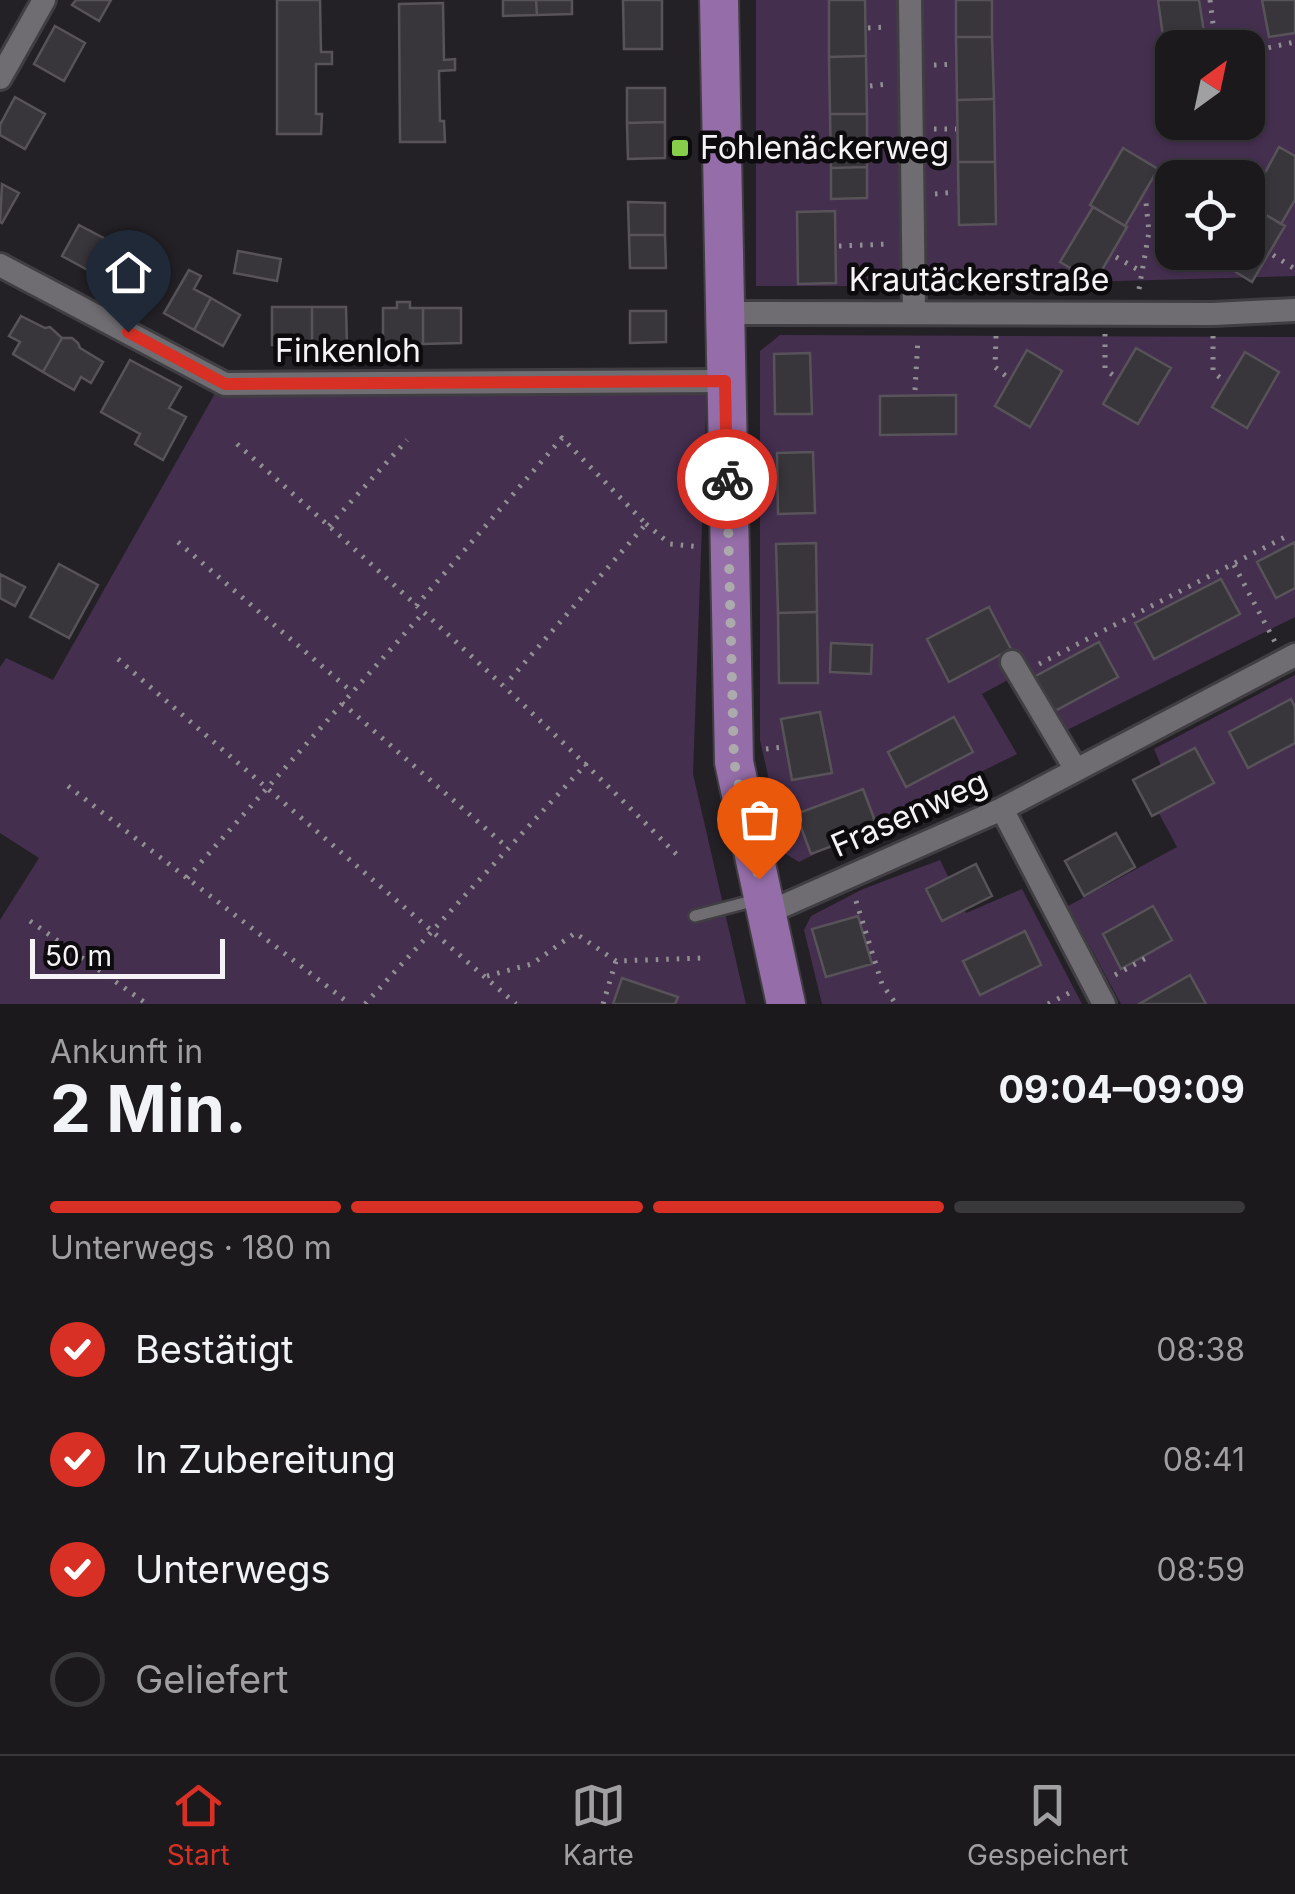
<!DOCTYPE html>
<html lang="de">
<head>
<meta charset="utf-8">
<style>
	:root { --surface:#1b191c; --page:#242225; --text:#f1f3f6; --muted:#a0a0a3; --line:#39383b; --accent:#d93025 }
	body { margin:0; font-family:Inter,sans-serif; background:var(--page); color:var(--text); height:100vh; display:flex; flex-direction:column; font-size:38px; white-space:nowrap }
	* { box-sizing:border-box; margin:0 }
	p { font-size:32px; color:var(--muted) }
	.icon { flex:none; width:55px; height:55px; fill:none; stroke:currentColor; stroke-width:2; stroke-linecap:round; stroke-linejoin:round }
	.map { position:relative; height:1004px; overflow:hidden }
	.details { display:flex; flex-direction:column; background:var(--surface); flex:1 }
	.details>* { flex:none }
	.needle { width:65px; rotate:33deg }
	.fabs { position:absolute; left:1155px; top:30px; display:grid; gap:20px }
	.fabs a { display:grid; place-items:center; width:110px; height:110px; border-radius:20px; background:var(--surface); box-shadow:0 2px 8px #0004,0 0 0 2px var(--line); font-size:50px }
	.scale { position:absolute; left:30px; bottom:25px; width:195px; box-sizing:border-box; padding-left:10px; border:5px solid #f5f3f6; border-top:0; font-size:28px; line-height:35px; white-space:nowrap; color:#f5f3f6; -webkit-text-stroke:8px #0d0b0d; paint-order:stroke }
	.pin { position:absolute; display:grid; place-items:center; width:85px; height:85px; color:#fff; margin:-102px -42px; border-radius:50% 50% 50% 0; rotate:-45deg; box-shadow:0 0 10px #0007 }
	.pin .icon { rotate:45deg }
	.courier { position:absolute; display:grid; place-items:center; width:100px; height:100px; margin:-50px; border:8px solid #d93025; border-radius:50%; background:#fff; color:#222; box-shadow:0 2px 12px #0007 }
	.head em { font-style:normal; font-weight:700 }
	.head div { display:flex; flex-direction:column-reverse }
	.head { display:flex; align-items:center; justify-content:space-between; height:170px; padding:0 50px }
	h1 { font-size:65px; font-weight:700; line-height:75px }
	.bar { display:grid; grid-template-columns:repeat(4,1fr); gap:15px 10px; align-content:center; height:120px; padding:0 50px }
	.bar i { height:12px; border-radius:8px; background:var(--line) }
	.bar .active { background:var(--accent) }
	.bar p { grid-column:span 4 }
	ol { padding:0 50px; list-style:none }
	li { display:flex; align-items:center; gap:30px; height:110px }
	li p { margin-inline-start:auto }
	li .icon { padding:10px; border-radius:50%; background:var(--accent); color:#fff; stroke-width:4 }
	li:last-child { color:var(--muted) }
	li i { width:55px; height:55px; border:5px solid var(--line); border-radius:50% }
	.dock { display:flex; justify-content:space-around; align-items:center; height:140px; border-top:2px solid var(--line); background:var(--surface); font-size:28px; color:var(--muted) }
	.dock a { display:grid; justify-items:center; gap:5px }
	.dock .active { color:var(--accent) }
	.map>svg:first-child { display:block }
</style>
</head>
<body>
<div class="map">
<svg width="1295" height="1004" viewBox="0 0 1295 1004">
	<rect width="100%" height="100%" fill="#242126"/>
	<path fill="#442f4f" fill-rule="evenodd" d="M756,0H1295V276L936,286H756ZM1172,48H1248V122H1172ZM1172,178H1248V252H1172Z
		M780,335L1295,337V617L1061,733L1019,674L982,694L1017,754L799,862L786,854L760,740V351Z
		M707,386L693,774L746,1004H0V920L39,858L0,833V667L6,658L53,680L217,390Z
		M1295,675V1004H1121L1068,906L1177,847L1149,795L1169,784L1154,749Z
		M940,860L966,913L1022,889L1082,1004H822L804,930L811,916L863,889Z"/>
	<path fill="#39363b" stroke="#575359" stroke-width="2.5" d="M76,0H111L99,21L72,5Z
		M277,0H320L321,52H332V64H316V114H322L321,134H277Z
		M503,0H536L537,15L503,16Z
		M536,0H572V14L537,15Z
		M623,0H662V49H624Z
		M829,0H865L866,56L829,57Z
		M956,0H992V37H956Z
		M1158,0H1199L1206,45L1172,48V50L1165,51Z
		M1262,0H1295V33L1269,37Z
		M443,3L444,60L455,59V70L439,71L440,121H444L445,142H400L399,4Z
		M55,26L85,43L64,81L34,64Z
		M956,37H992L994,99L957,100Z
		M866,56L867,114H830L829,57Z
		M627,88H665V122L627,123Z
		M15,97L45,114L25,149L0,135V125Z
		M994,99L995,162H958L957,100Z
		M830,114H867V167L831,168Z
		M665,122V158L628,159L627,123Z
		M1279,147L1295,156V200L1281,224L1248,204Z
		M1123,148L1158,169L1125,226L1090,205Z
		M958,162H995L996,224L959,225Z
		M867,167V198L831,199V168Z
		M2,184L19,193L2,223L0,222Z
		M628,202L665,203V235H629Z
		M1250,206L1285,226L1252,282L1218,261L1223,252H1248V210Z
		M1093,207L1127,227L1095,282L1060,262Z
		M835,211L836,283L798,284L797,212Z
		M79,225L115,244L97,275L62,256Z
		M629,235H665L666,268H630Z
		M115,244L149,263L132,295L97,275Z
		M238,251L281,259L277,281L234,273Z
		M189,270L201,276L194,289L211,298L194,330L164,313Z
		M211,298L240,315L223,346L194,330Z
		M397,302H410V308H423V344H383V308H397Z
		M272,307H312V345H272Z
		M312,307H346L347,344L312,345Z
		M423,308H461V343L423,344Z
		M630,311H666V342L630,343Z
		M21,316L45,328L50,327L62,338L43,372L13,354L20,342L9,336Z
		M62,338H72L78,343L80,348L103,362L91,383L81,377L74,390L43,372Z
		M1136,348L1171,368L1138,424L1103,404Z
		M1027,350L1062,371L1030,427L995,406Z
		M1245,352L1279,372L1247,428L1212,407Z
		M810,353L812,414H775L774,354Z
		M130,360L181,387L169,408L186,417L163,460L135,444L140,434L101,412Z
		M956,395V434L880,435V396Z
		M813,452L815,513L778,514L777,453Z
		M1295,542V588L1276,598L1257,562Z
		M816,543L817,612L778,613L776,544Z
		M59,564L98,585L69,638L30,617Z
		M0,574L25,587L15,606L0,598Z
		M1221,579L1240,614L1154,659L1135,623Z
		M989,607L1011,649L949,682L927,639Z
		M817,612L818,683H779L778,613Z
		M1099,642L1118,677L1051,713L1032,678Z
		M831,643L872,645L871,674L830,672Z
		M1291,699L1295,707V743L1248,768L1229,732Z
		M820,712L832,773L792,780L781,719Z
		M954,717L973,752L906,787L888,752Z
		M1195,748L1214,783L1152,816L1133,780Z
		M863,789L878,829L811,854L796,814Z
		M1116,833L1135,867L1084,896L1065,861Z
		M976,864L992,896L942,921L926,889Z
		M1153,906L1172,940L1121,969L1103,934Z
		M858,916L872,964L826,977L812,929Z
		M1025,931L1041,965L980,995L963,961Z
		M1190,975L1206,1004H1139Z
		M622,978L678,997L675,1004H613Z"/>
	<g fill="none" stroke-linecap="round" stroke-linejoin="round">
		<g stroke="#403e42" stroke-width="16">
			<path id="service" d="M695,916L760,899"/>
		</g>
		<g stroke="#403e42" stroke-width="28">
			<path id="minor" d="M910,0L914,313
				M0,78L44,0
				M0,265L225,384L725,381
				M723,313L1213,314L1295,310
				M1012,662L1076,770
				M1002,809L1104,1004
				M767,913L1002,809L1295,655"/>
		</g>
		<g stroke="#403e42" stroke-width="42">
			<path id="primary" d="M719,0L734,762L786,1004"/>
		</g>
		<path stroke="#928f93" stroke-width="5" stroke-dasharray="2.5 8" stroke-linecap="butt" d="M1210,0L1216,48
			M868,28L887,27
			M1248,52L1295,42
			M934,65L955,64
			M870,86L888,84
			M934,129H956
			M869,147L888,146
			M935,194L956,192
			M839,246L890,244
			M1273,255L1295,269
			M1116,257L1142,272
			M1139,289L1149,232L1146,203
			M1105,334V369L1114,376
			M996,336L995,367L1007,377
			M1213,336V372L1222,379
			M915,390L918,338
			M237,444C389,579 539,715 681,859
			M646,524L670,544L701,547
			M329,526L407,440
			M178,542L352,692
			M1234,565L1275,642
			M416,606L562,438L646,524L505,685
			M118,659L516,1004
			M1039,664L1289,535
			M342,703L508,848
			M766,749L784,747
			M68,786L350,1004
			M187,878L423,613
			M856,901L882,984L896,1004
			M30,921L147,1004
			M1115,975L1148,957
			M487,976L532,964L575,933L616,961L703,958
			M365,1004L587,763
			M603,1004L616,961
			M1048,1004L1071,992"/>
		<use href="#service" stroke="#706d72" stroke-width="11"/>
		<use href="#minor" stroke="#706d72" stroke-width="22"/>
		<use href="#primary" stroke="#956ea9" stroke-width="38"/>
	</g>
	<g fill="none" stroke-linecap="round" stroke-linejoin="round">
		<path stroke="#acaaad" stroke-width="10" stroke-dasharray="0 18" d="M727,479L734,762L759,879"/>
		<path stroke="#d93025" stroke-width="12" d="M128,332L225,384L725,381L727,479"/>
	</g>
	<rect fill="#87cf4a" stroke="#0d0b0d" stroke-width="4" x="670" y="138" width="20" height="20" rx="5"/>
	<g text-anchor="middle" stroke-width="9" stroke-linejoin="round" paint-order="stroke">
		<g font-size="32" fill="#f5f3f6" stroke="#0d0b0d" text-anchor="start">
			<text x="700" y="159">Fohlenäckerweg</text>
		</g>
		<g font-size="32" fill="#f5f3f6" stroke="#0d0b0d">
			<text x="979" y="291">Krautäckerstraße</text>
			<text x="348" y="362">Finkenloh</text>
			<text transform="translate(909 814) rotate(-24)" y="11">Frasenweg</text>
		</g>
	</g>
</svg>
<div class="fabs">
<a><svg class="needle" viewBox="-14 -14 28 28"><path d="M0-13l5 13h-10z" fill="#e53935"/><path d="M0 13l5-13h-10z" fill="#a0a0a3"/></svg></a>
<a><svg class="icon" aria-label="locate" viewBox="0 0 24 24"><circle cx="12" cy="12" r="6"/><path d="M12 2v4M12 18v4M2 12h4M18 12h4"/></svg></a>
</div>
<div class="scale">50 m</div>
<div class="pin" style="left:759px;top:879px;background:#ea580c"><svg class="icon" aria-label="bag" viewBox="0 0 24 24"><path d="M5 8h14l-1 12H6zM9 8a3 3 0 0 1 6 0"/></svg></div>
<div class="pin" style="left:128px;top:332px;background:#1f2937"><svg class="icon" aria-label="home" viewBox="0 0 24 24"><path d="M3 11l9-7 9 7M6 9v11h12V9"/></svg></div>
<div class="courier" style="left:727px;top:479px"><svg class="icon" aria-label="bike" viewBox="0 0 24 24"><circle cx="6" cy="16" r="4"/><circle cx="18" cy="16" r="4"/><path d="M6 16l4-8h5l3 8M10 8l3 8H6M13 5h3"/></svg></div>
</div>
<section class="details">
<div class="head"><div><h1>2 Min.</h1><p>Ankunft in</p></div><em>09:04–09:09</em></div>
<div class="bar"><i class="active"></i><i class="active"></i><i class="active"></i><i></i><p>Unterwegs · 180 m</p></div>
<ol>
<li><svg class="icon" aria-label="check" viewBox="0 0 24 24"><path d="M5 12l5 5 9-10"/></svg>Bestätigt<p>08:38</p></li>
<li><svg class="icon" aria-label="check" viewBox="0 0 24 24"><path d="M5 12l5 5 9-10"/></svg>In Zubereitung<p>08:41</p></li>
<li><svg class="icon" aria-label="check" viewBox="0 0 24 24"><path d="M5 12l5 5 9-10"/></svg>Unterwegs<p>08:59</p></li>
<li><i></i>Geliefert</li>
</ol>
</section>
<nav class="dock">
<a class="active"><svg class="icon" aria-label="home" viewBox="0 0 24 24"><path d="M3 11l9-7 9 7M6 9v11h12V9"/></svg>Start</a>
<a><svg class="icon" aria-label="map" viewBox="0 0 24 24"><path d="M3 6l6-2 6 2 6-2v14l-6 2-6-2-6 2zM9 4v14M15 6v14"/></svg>Karte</a>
<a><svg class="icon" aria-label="saved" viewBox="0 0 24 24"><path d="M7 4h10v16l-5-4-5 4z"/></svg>Gespeichert</a>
</nav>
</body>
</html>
